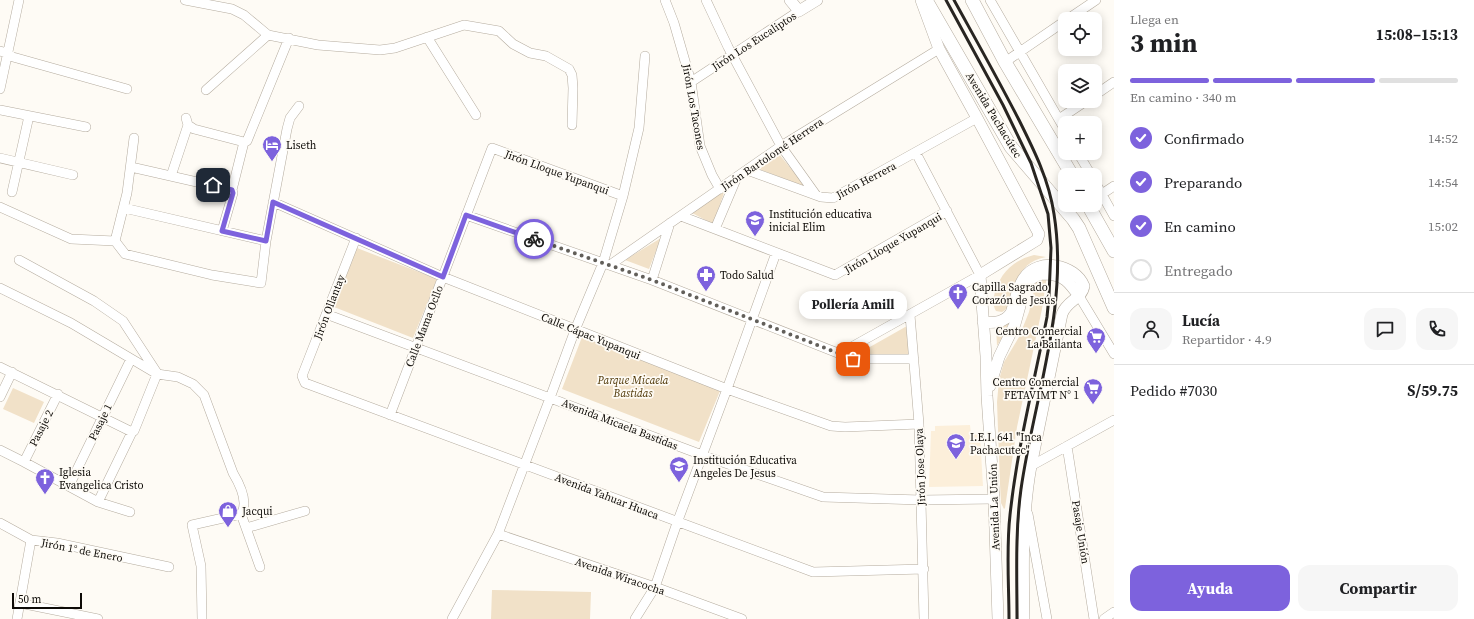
<!DOCTYPE html>
<html lang="es">
<head>
<meta charset="utf-8">
<style>
	:root { --surface:#fff; --page:#f6f6f6; --text:#202124; --muted:#757577; --line:#e0e0e0; --accent:#7d62dd }
	body { margin:0; font-family:"Source Serif 4",serif; background:var(--page); color:var(--text); height:100vh; display:flex; flex-direction:column; font-size:15px; white-space:nowrap }
	* { box-sizing:border-box; margin:0 }
	p { font-size:13px; color:var(--muted) }
	.icon { flex:none; width:22px; height:22px; fill:none; stroke:currentColor; stroke-width:2; stroke-linecap:round; stroke-linejoin:round }
	.map { position:relative; flex:1; overflow:hidden }
	.side { display:flex; flex-direction:column; background:var(--surface); width:360px }
	.side>* { flex:none }
	.controls { position:absolute; left:1058px; top:12px; display:grid; gap:8px }
	.controls a { display:grid; place-items:center; width:44px; height:44px; border-radius:8px; background:var(--surface); box-shadow:0 2px 10px #0003; font-size:20px }
	.scale { position:absolute; left:12px; bottom:10px; width:70px; box-sizing:border-box; padding-left:4px; border:2px solid #0e0b07; border-top:0; font-size:11px; line-height:14px; white-space:nowrap; color:#0e0b07; -webkit-text-stroke:3px #fefbf5; paint-order:stroke }
	.pin { position:absolute; display:grid; place-items:center; width:34px; height:34px; color:#fff; margin:-17px; border-radius:8px; box-shadow:0 2px 6px #0006 }
	.courier { position:absolute; display:grid; place-items:center; width:40px; height:40px; margin:-20px; border:3px solid #7d62dd; border-radius:50%; background:#fff; color:#222; box-shadow:0 1px 5px #0007 }
	.bubble { position:absolute; height:28px; border-radius:12px; background:var(--surface); box-shadow:0 2px 10px #0003; font-size:13px; font-weight:700; line-height:28px; text-align:center }
	.overview em { font-style:normal; font-weight:700 }
	.overview div { display:flex; flex-direction:column-reverse }
	.overview { display:flex; align-items:center; justify-content:space-between; height:68px; padding:0 16px }
	h1 { font-size:26px; font-weight:700; line-height:30px }
	.bar { display:grid; grid-template-columns:repeat(4,1fr); gap:6px 4px; align-content:center; height:48px; padding:0 16px }
	.bar i { height:5px; border-radius:3px; background:var(--line) }
	.bar .current { background:var(--accent) }
	.bar p { grid-column:span 4 }
	.line { display:flex; align-items:center; gap:10px; padding:0 16px; border-top:1px solid var(--line) }
	.line div { flex:1 }
	.round { display:grid; place-items:center; flex:none; width:42px; height:42px; border-radius:12px; background:var(--page) }
	ol { padding:0 16px; list-style:none }
	li { display:flex; align-items:center; gap:12px; height:44px }
	li p { margin-inline-start:auto }
	li .icon { padding:4px; border-radius:50%; background:var(--accent); color:#fff; stroke-width:4 }
	li:last-child { color:var(--muted) }
	li i { width:22px; height:22px; border:2px solid var(--line); border-radius:50% }
	.cta { display:flex; gap:8px; margin-top:auto; padding:8px 16px }
	.cta a { flex:1; height:46px; border-radius:12px; background:var(--accent); color:#fff; font-size:16px; font-weight:700; line-height:46px; text-align:center }
	.cta a+a { background:var(--page); color:var(--text) }
	main { display:flex; flex:1; min-height:0 }
	.map>svg:first-child { display:block }
</style>
</head>
<body>
<main>
<div class="map">
<svg width="1114" height="619" viewBox="0 0 1114 619">
	<rect width="100%" height="100%" fill="#fefbf5"/>
	<path fill="#fcefda" d="M970,425L971,434L980,435L983,486L929,487L931,431H935V426Z"/>
	<path fill="#f1e1c8" d="M779,154L806,187L759,169Z
		M725,190L713,224L692,213Z
		M661,238L649,269L625,260Z
		M357,248L437,279L413,338L334,307Z
		M1034,255L1046,257C1022,262 1017,277 1010,299C1008,305 1008,309 1002,312L996,311C993,306 993,301 994,296C999,274 1013,260 1034,255Z
		M1047,275L1042,309L1017,427L1005,508L1004,509L1001,503L1000,484L997,402L999,380L1004,362L1019,337L1029,312L1036,282Z
		M1011,323L997,346L996,326Z
		M907,326L912,355H862L861,352Z
		M582,337L720,391L699,442L562,389Z
		M13,388L44,402L34,423L3,409Z
		M492,590L591,592L590,619H491Z"/>
	<g fill="none" stroke-linecap="round" stroke-linejoin="round">
		<g stroke="#b5ac9f" stroke-width="10">
			<path id="minor" d="M185,0L232,9L244,15L268,35L318,45L380,50L395,48L464,25L499,31L513,44L530,53L546,56L569,69L572,75L573,88L572,125
				M665,0L674,23L691,82L700,146L712,175L720,189
				M706,0L728,47L781,146L816,195
				M990,0L1065,130
				M1068,19L1096,0
				M427,37L476,115
				M0,51L7,53L13,57L127,89
				M1005,62L1065,21
				M691,82L799,11
				M0,89L19,0
				M206,90L268,35
				M1095,95L1114,82
				M0,110L86,127
				M186,118L188,125L194,129L244,142L247,141L289,38
				M1059,119L1086,101
				M1078,153L1091,175
				M0,158L73,175
				M131,167L232,190L233,193L222,231
				M747,170L821,197L833,198L977,118
				M171,176L188,125
				M1095,182L1114,216
				M232,190L244,142
				M12,192L29,116
				M1102,194L1114,186
				M273,202L443,277L727,389L831,426L845,427L919,424
				M0,207L71,239L115,241L125,254L212,275L261,283L266,241L287,129L290,118L299,106
				M124,208L266,241
				M466,215L652,280L853,359H914
				M681,216L835,275L947,211
				M715,229L737,177
				M356,238L302,376L305,383L813,572L924,569
				M115,241L127,193L134,138
				M19,260L94,301L123,321L157,373
				M610,265L781,146L939,49
				M652,280L670,223
				M0,288L71,323L157,374L178,377L193,384L204,395L233,473C239,483 249,502 241,514L192,525L201,566L202,619
				M1079,296L1114,354
				M326,314L702,455L823,497L921,500L994,499
				M910,315L919,424L924,619
				M839,354L980,275L916,153
				M0,367L132,432
				M0,397L12,372
				M390,415L492,148L623,196
				M1067,446L1094,619
				M0,450L24,462L98,502L130,512
				M24,462L58,394
				M1031,466L1114,420
				M69,486L131,359
				M98,502L132,432L134,431L157,374
				M241,514L260,567
				M1028,514L1047,619
				M0,523L31,540L57,543L169,567
				M246,528L305,511
				M498,534L655,587L742,619
				M20,603L98,619
				M17,619L31,540
				M452,619L498,534L550,398L575,330L603,263L623,196L639,128L645,56
				M635,619L655,587L677,523L727,389L776,253
				M1104,619L1114,612"/>
		</g>
		<g stroke="#b5ac9f" stroke-width="12">
			<path id="tertiary" d="M790,0L799,11L817,0
				M921,0L939,49L977,118L1039,234L1037,240L980,275L986,356L987,396L994,499L998,619
				M1029,281C1034,276 1039,274 1046,274C1064,275 1069,282 1079,296
				M983,322C994,323 1004,323 1011,313C1015,302 1017,287 1024,278C1038,257 1075,264 1084,286C1082,299 1067,300 1062,314L1031,466C1022,516 1023,568 1024,619
				M990,386L999,357L1015,324L1020,306"/>
		</g>
		<g stroke="#b5ac9f" stroke-width="14">
			<path id="primary" d="M926,0L1011,147L1073,219L1079,228L1114,308
				M972,0L1005,62L1072,175
				M1088,205L1114,251"/>
		</g>
		<use href="#minor" stroke="#fff" stroke-width="9"/>
		<use href="#tertiary" stroke="#fff" stroke-width="11"/>
		<use href="#primary" stroke="#fff" stroke-width="13"/>
		<path stroke="#282521" stroke-width="3" d="M946,0L1003,105L1031,163L1048,214L1051,248L1049,296L1047,317C1034,383 1017,449 1010,515C1006,549 1009,585 1009,619
			M954,0C976,40 998,79 1019,120C1034,150 1049,180 1054,214C1069,307 1034,398 1021,489C1015,532 1017,576 1017,619"/>
	</g>
	<g fill="none" stroke-linecap="round" stroke-linejoin="round">
		<path stroke="#625f5a" stroke-width="4" stroke-dasharray="0 7.2" d="M534,239L652,280L853,359"/>
		<path stroke="#7d62dd" stroke-width="5" d="M213,185L232,190L233,193L222,231L266,241L273,202L443,277L466,215L534,239"/>
	</g>
	<defs>
		<g id="hotel-pin" transform="scale(1)"><path d="M0 17L-7.5 6A9.5 9.5 0 1 1 7.5 6Z" fill="#7d62dd" stroke="#fefbf5"/><path d="M-6-4.5h1.5V1H6V5H4.5V3h-9V5H-6ZM-4 0a1.8 1.8 0 1 1 3.6 0ZM.5 0V-2.5h3Q6-2.5 6 0Z" fill="#fff"/></g>
		<g id="school-pin" transform="scale(1)"><path d="M0 17L-7.5 6A9.5 9.5 0 1 1 7.5 6Z" fill="#7d62dd" stroke="#fefbf5"/><path d="M0-5L7-2L0 1L-7-2ZM-4 1L0 2.5L4 1V4Q0 6-4 4Z" fill="#fff"/></g>
		<g id="pharmacy-pin" transform="scale(1)"><path d="M0 17L-7.5 6A9.5 9.5 0 1 1 7.5 6Z" fill="#7d62dd" stroke="#fefbf5"/><path d="M-2-6h4v4h4v4h-4v4h-4v-4h-4v-4h4Z" fill="#fff"/></g>
		<g id="church-pin" transform="scale(1)"><path d="M0 17L-7.5 6A9.5 9.5 0 1 1 7.5 6Z" fill="#7d62dd" stroke="#fefbf5"/><path d="M-1.2-6h2.4v3.5h3.3v2.4h-3.3V6h-2.4V-.1h-3.3v-2.4h3.3Z" fill="#fff"/></g>
		<g id="supermarket-pin" transform="scale(1)"><path d="M0 17L-7.5 6A9.5 9.5 0 1 1 7.5 6Z" fill="#7d62dd" stroke="#fefbf5"/><path d="M-6-5.5h2.5l.6 2H6L4.5 2H-2.5L-4.4-4H-6ZM-1.5 3.2a1.3 1.3 0 1 0 .1 0ZM3 3.2a1.3 1.3 0 1 0 .1 0Z" fill="#fff"/></g>
		<g id="shop-pin" transform="scale(1)"><path d="M0 17L-7.5 6A9.5 9.5 0 1 1 7.5 6Z" fill="#7d62dd" stroke="#fefbf5"/><path d="M-5-2.5h2.3a2.7 3.5 0 0 1 5.4 0H5L5.5 6h-11ZM-1.5-2.5h3a1.5 2.3 0 0 0-3 0Z" fill="#fff"/></g>
	</defs>
	<g fill-rule="evenodd">
		<use href="#hotel-pin" x="272" y="145"/>
		<use href="#school-pin" x="755" y="220"/>
		<use href="#pharmacy-pin" x="706" y="275"/>
		<use href="#church-pin" x="958" y="293"/>
		<use href="#supermarket-pin" x="1096" y="337"/>
		<use href="#supermarket-pin" x="1093" y="388"/>
		<use href="#school-pin" x="956" y="443"/>
		<use href="#school-pin" x="679" y="466"/>
		<use href="#church-pin" x="45" y="478"/>
		<use href="#shop-pin" x="228" y="511"/>
	</g>
	<g text-anchor="middle" stroke-width="3.5" stroke-linejoin="round" paint-order="stroke">
		<g font-size="11" fill="#0e0b07" stroke="#fefbf5">
			<text transform="translate(754 41) rotate(-33)" y="4">Jirón Los Eucaliptos</text>
			<text transform="translate(694 107) rotate(80)" y="4">Jirón Los Tacones</text>
			<text transform="translate(994 115) rotate(59)" y="4">Avenida Pachacútec</text>
			<text transform="translate(772 154) rotate(-34)" y="4">Jirón Bartolomé Herrera</text>
			<text transform="translate(557 172) rotate(20)" y="4">Jirón Lloque Yupanqui</text>
			<text transform="translate(866 180) rotate(-28)" y="4">Jirón Herrera</text>
			<text transform="translate(893 243) rotate(-30)" y="4">Jirón Lloque Yupanqui</text>
			<text transform="translate(329 307) rotate(-69)" y="4">Jirón Ollantay</text>
			<text transform="translate(424 326) rotate(-69)" y="4">Calle Mama Ocllo</text>
			<text transform="translate(591 336) rotate(22)" y="4">Calle Cápac Yupanqui</text>
			<text transform="translate(100 422) rotate(-64)" y="4">Pasaje 1</text>
			<text transform="translate(620 424) rotate(21)" y="4">Avenida Micaela Bastidas</text>
			<text transform="translate(41 428) rotate(-63)" y="4">Pasaje 2</text>
			<text transform="translate(920 467) rotate(-92)" y="4">Jirón Jose Olaya</text>
			<text transform="translate(607 496) rotate(21)" y="4">Avenida Yahuar Huaca</text>
			<text transform="translate(994 507) rotate(-92)" y="4">Avenida La Unión</text>
			<text transform="translate(1081 532) rotate(81)" y="4">Pasaje Unión</text>
			<text transform="translate(82 550) rotate(11)" y="4">Jirón 1° de Enero</text>
			<text transform="translate(620 576) rotate(19)" y="4">Avenida Wiracocha</text>
		</g>
		<g font-size="11" fill="#0e0b07" stroke="#fefbf5" text-anchor="start">
			<text x="286" y="149">Liseth</text>
			<text x="769" y="218">Institución educativa<tspan x="769" dy="13">inicial Elim</tspan></text>
			<text x="720" y="279">Todo Salud</text>
			<text x="972" y="291">Capilla Sagrado<tspan x="972" dy="13">Corazón de Jesús</tspan></text>
			<text x="1082" y="335" text-anchor="end">Centro Comercial<tspan x="1082" dy="13">La Bailanta</tspan></text>
			<text x="1079" y="386" text-anchor="end">Centro Comercial<tspan x="1079" dy="13">FETAVIMT N° 1</tspan></text>
			<text x="970" y="441">I.E.I. 641 "Inca<tspan x="970" dy="13">Pachacutec"</tspan></text>
			<text x="693" y="464">Institución Educativa<tspan x="693" dy="13">Angeles De Jesus</tspan></text>
			<text x="59" y="476">Iglesia<tspan x="59" dy="13">Evangelica Cristo</tspan></text>
			<text x="242" y="515">Jacqui</text>
		</g>
		<g font-size="11" font-style="italic" fill="#4e3605" stroke="#fefbf5">
			<text x="633" y="384">Parque Micaela<tspan x="633" dy="13">Bastidas</tspan></text>
		</g>
	</g>
</svg>
<div class="controls">
<a><svg class="icon" aria-label="locate" viewBox="0 0 24 24"><circle cx="12" cy="12" r="6"/><path d="M12 2v4M12 18v4M2 12h4M18 12h4"/></svg></a>
<a><svg class="icon" aria-label="layers" viewBox="0 0 24 24"><path d="M12 4l9 5-9 5-9-5zM3 14l9 5 9-5"/></svg></a>
<a>+</a>
<a>−</a>
</div>
<div class="scale">50 m</div>
<div class="pin" style="left:853px;top:359px;background:#ea580c"><svg class="icon" aria-label="bag" viewBox="0 0 24 24"><path d="M5 8h14l-1 12H6zM9 8a3 3 0 0 1 6 0"/></svg></div>
<div class="pin" style="left:213px;top:185px;background:#1f2937"><svg class="icon" aria-label="home" viewBox="0 0 24 24"><path d="M3 11l9-7 9 7M6 9v11h12V9"/></svg></div>
<div class="courier" style="left:534px;top:239px"><svg class="icon" aria-label="bike" viewBox="0 0 24 24"><circle cx="6" cy="16" r="4"/><circle cx="18" cy="16" r="4"/><path d="M6 16l4-8h5l3 8M10 8l3 8H6M13 5h3"/></svg></div>
<div class="bubble" style="left:799px;top:291px;width:108px">Pollería Amill</div>
</div>
<section class="side">
<div class="overview"><div><h1>3 min</h1><p>Llega en</p></div><em>15:08–15:13</em></div>
<div class="bar"><i class="current"></i><i class="current"></i><i class="current"></i><i></i><p>En camino · 340 m</p></div>
<ol>
<li><svg class="icon" aria-label="check" viewBox="0 0 24 24"><path d="M5 12l5 5 9-10"/></svg>Confirmado<p>14:52</p></li>
<li><svg class="icon" aria-label="check" viewBox="0 0 24 24"><path d="M5 12l5 5 9-10"/></svg>Preparando<p>14:54</p></li>
<li><svg class="icon" aria-label="check" viewBox="0 0 24 24"><path d="M5 12l5 5 9-10"/></svg>En camino<p>15:02</p></li>
<li><i></i>Entregado</li>
</ol>
<div class="line" style="height:72px"><a class="round"><svg class="icon" aria-label="person" viewBox="0 0 24 24"><circle cx="12" cy="8" r="4"/><path d="M4 21q1-7 8-7t8 7"/></svg></a><div><b>Lucía</b><p>Repartidor · 4.9</p></div><a class="round"><svg class="icon" aria-label="chat" viewBox="0 0 24 24"><path d="M4 5h16v11H9l-5 4z"/></svg></a><a class="round"><svg class="icon" aria-label="phone" viewBox="0 0 24 24"><path d="M5 4h4l2 5-3 2q2 4 5 5l2-3 5 2v4C11 20 4 13 5 4z"/></svg></a></div>
<div class="line" style="height:52px"><div>Pedido #7030</div><b>S/59.75</b></div>
<div class="cta"><a>Ayuda</a><a>Compartir</a></div>
</section>
</main>
</body>
</html>
